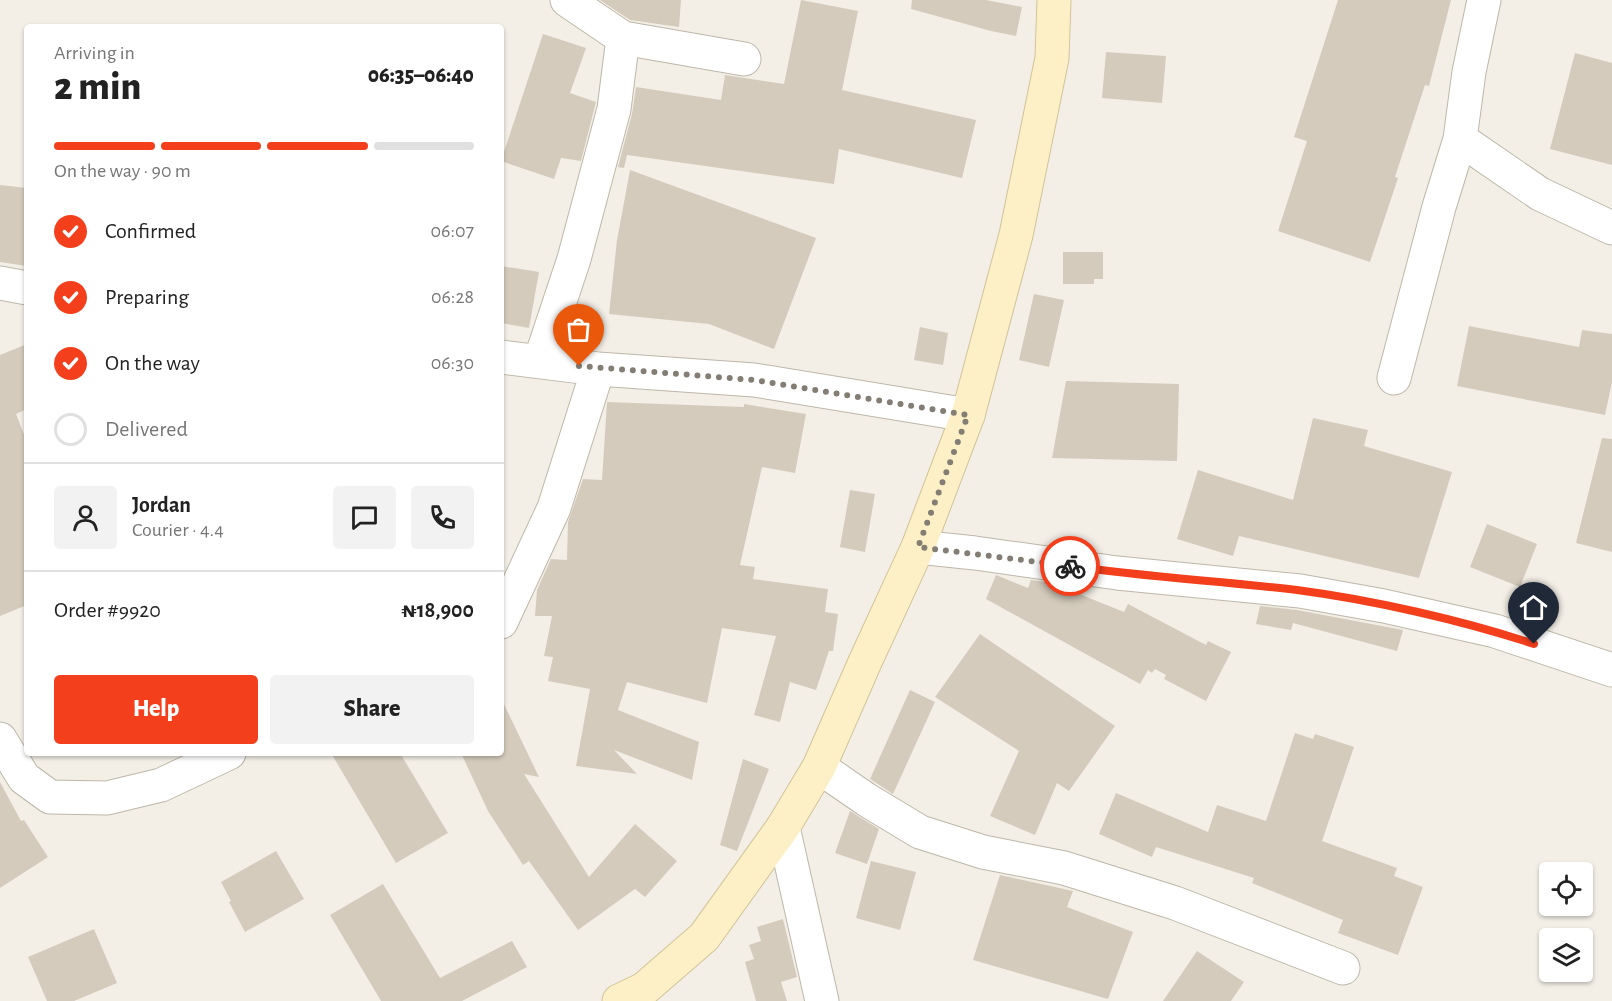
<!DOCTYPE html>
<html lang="en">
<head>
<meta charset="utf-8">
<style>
	:root { --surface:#fff; --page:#f2f2f2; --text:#222; --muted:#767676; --line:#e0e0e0; --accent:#f43f1c }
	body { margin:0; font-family:"Alegreya Sans",sans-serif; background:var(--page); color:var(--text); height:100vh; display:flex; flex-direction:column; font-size:22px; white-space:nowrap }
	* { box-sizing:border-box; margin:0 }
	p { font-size:20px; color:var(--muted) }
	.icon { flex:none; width:33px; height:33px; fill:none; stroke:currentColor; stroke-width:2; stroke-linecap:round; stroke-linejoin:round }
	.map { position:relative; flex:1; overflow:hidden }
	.side { position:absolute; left:24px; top:24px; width:480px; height:732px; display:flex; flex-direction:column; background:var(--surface); border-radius:6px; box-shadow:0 2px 4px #0004 }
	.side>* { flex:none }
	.controls { position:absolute; left:1539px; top:862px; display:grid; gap:12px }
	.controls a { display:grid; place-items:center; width:54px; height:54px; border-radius:6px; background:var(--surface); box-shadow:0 2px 4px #0004; font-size:30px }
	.pin { position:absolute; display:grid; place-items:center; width:51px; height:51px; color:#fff; margin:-62px -26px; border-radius:50% 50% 50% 0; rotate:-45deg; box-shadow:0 0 6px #0007 }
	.pin .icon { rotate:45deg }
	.courier { position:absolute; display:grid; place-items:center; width:60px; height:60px; margin:-30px; border:4px solid #f43f1c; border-radius:50%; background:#fff; color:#222; box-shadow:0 2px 8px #0007 }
	.headline em { font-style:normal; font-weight:800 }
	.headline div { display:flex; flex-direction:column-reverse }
	.headline { display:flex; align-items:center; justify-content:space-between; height:102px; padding:0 30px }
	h1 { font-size:39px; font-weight:800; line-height:45px }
	.bar { display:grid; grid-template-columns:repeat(4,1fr); gap:9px 6px; align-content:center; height:72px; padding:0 30px }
	.bar i { height:8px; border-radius:4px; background:var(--line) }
	.bar .active { background:var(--accent) }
	.bar p { grid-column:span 4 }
	.line { display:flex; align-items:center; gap:15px; padding:0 30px; border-top:2px solid var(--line) }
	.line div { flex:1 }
	.round { display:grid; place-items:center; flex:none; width:63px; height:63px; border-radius:6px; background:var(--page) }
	ol { padding:0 30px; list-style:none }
	li { display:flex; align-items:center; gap:18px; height:66px }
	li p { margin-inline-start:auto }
	li .icon { padding:6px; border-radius:50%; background:var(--accent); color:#fff; stroke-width:4 }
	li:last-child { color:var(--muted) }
	li i { width:33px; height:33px; border:3px solid var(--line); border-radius:50% }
	.primary-button { display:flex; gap:12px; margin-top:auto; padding:12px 30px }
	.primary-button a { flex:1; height:69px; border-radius:6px; background:var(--accent); color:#fff; font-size:24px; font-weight:800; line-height:69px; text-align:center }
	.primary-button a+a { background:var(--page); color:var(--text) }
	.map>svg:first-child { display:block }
</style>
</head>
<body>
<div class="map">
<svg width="1612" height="1001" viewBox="0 0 1612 1001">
	<rect width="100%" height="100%" fill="#f3efe7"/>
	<path fill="#d4cbbc" d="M600,0H681L679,27L630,20Z
		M801,0L858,11L842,90L976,120L962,178L839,149L834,184L627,155L624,168L618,167L632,114L636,87L721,100L725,75L784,84Z
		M912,0H986L1022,7L1016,36L991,31L911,9Z
		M1338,0H1451L1429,86L1425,85L1395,177L1398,178L1370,262L1278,231L1307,141L1294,137Z
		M543,34L586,48L570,93L596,102L581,161L561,158L554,179L501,161Z
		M1106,52L1166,56L1162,103L1102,98Z
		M1575,53L1612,63V165L1550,149Z
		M630,170L816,238L774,349L709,324L609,314L617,240Z
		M0,185L27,188V266L0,262Z
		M1063,252H1103V279H1094V284H1063Z
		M501,266L539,272L529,328L501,323Z
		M1034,294L1064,300L1049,367L1019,360Z
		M1469,326L1579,347L1582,330L1612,334V382L1605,415L1457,386Z
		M920,327L948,333L943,365L914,360Z
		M27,344V409L16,414L27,442V605L0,616V355Z
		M1066,381L1179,384L1177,461L1052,458Z
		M607,402L744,407V404L806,414L795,473L762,467L740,565L755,567L753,579L828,589L825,612L838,614L833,651H829L816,690L790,682L780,722L754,715L776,636L722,628L707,703L627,682L618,710L699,742L692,780L614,750L637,774L576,766L590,689L548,681L553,657L544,656L552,616H535L537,590L551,559L567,560L568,522L583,479L602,480Z
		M1313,418L1368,430L1364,446L1452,472L1419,578L1239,536L1233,556L1177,539L1198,470L1293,500Z
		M1602,438L1612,439V552L1576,543Z
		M850,490L875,494L865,552L840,547Z
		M1487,524L1537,544L1520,587L1470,567Z
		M996,575L1028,588L1031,580L1052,583L1124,612L1128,604L1206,645L1208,641L1231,652L1206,701L1164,679L1166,675L1155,669L1152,673L1148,670L1140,684L986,599Z
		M1260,606L1297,610L1403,630L1397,651L1293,623L1291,630L1256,624Z
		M980,634L1115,726L1069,791L1057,783L1035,835L990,816L1019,751L935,697Z
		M910,690L935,702L893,794L870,779Z
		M501,698L539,777L524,774L589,877L635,824L677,861L645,897L635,889L578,930L529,861L523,865L488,811L461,753H501Z
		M1295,733L1313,739L1315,734L1354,747L1322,841L1397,868L1394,876L1423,887L1398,955L1338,933L1343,920L1252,883L1254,878L1156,847L1152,857L1099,834L1116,793L1208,832L1217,805L1266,821Z
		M331,753H400L448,833L396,863Z
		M743,759L769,769L737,851L720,845Z
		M0,782L21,821L24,820L48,857L0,888Z
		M850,811L879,829L867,864L835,853Z
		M276,851L304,899L245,932L229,902L231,901L221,882Z
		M871,861L916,872L900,930L856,918Z
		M1000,875L1073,891L1067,907L1133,932L1108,999L973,960Z
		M383,884L440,978L512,941L527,967L462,1001H381L330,915Z
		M783,919L797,977L781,982L787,1001H756L745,962L754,959L749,945L761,941L757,927Z
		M94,929L117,983L74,1001H47L28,957Z
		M1197,951L1244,982L1231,1001H1163Z"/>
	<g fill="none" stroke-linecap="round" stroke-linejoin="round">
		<g stroke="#beb7a9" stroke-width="35">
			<path id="street" d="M567,0L623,38L744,59
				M1460,139L1540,194L1612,228
				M0,283L27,288
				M501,357L598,369L754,380L968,415
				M540,361L574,259L614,109L623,38
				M1394,378L1439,207L1460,139L1469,72L1484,0
				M918,547L975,553L1117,573L1300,591L1384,606L1495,631L1612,670
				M501,622L554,508L598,369
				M0,739L24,778L50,797L107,798L161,785L229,753
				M819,767L867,800L920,832L983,852L1064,868L1175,903L1343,968
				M783,827L822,1001"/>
		</g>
		<g stroke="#d2c398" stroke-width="35">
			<path id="secondary" d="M619,1001L644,989L704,937L783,827L819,767L865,662L918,547L968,415L1016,235L1052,58L1054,0"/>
		</g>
		<use href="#street" stroke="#fff" stroke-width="33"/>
		<use href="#secondary" stroke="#fdf0c6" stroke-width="33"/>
	</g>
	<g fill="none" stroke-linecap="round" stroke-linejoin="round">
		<path stroke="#837d74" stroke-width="6" stroke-dasharray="0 10.8" d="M579,366L754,380L968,415L918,547L1070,566"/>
		<path stroke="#f43f1c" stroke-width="8" d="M1070,566C1145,577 1222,581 1297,590C1373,600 1461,620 1534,644"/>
	</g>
</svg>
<div class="controls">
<a><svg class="icon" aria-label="locate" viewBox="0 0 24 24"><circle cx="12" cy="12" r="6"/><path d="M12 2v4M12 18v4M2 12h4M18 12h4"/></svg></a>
<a><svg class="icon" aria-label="layers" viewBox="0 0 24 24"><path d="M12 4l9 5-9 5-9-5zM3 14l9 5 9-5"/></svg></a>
</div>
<div class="pin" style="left:579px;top:366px;background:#ea580c"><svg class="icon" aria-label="bag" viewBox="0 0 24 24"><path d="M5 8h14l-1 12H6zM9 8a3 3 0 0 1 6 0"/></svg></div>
<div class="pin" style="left:1534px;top:644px;background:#1f2937"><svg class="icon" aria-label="home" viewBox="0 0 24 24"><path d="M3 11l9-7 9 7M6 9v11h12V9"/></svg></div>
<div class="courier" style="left:1070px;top:566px"><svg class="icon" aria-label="bike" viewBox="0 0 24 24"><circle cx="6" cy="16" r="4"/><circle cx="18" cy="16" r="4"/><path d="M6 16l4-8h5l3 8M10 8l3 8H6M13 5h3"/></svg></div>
<section class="side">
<div class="headline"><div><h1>2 min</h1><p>Arriving in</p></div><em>06:35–06:40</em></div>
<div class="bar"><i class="active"></i><i class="active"></i><i class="active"></i><i></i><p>On the way · 90 m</p></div>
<ol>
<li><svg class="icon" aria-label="check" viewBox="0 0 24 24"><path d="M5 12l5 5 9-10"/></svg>Confirmed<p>06:07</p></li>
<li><svg class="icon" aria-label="check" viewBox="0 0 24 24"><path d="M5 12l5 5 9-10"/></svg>Preparing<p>06:28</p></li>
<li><svg class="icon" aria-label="check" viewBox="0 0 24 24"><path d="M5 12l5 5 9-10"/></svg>On the way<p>06:30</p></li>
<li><i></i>Delivered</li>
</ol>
<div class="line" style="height:108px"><a class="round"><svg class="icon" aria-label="person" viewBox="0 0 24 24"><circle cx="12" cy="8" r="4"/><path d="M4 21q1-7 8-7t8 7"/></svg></a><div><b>Jordan</b><p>Courier · 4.4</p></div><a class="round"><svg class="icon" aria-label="chat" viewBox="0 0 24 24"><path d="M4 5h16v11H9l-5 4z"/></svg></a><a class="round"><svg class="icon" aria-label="phone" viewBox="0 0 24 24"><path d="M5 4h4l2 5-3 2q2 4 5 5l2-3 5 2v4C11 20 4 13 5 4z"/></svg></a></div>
<div class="line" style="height:78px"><div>Order #9920</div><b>₦18,900</b></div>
<div class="primary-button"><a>Help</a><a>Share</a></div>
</section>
</div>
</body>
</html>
